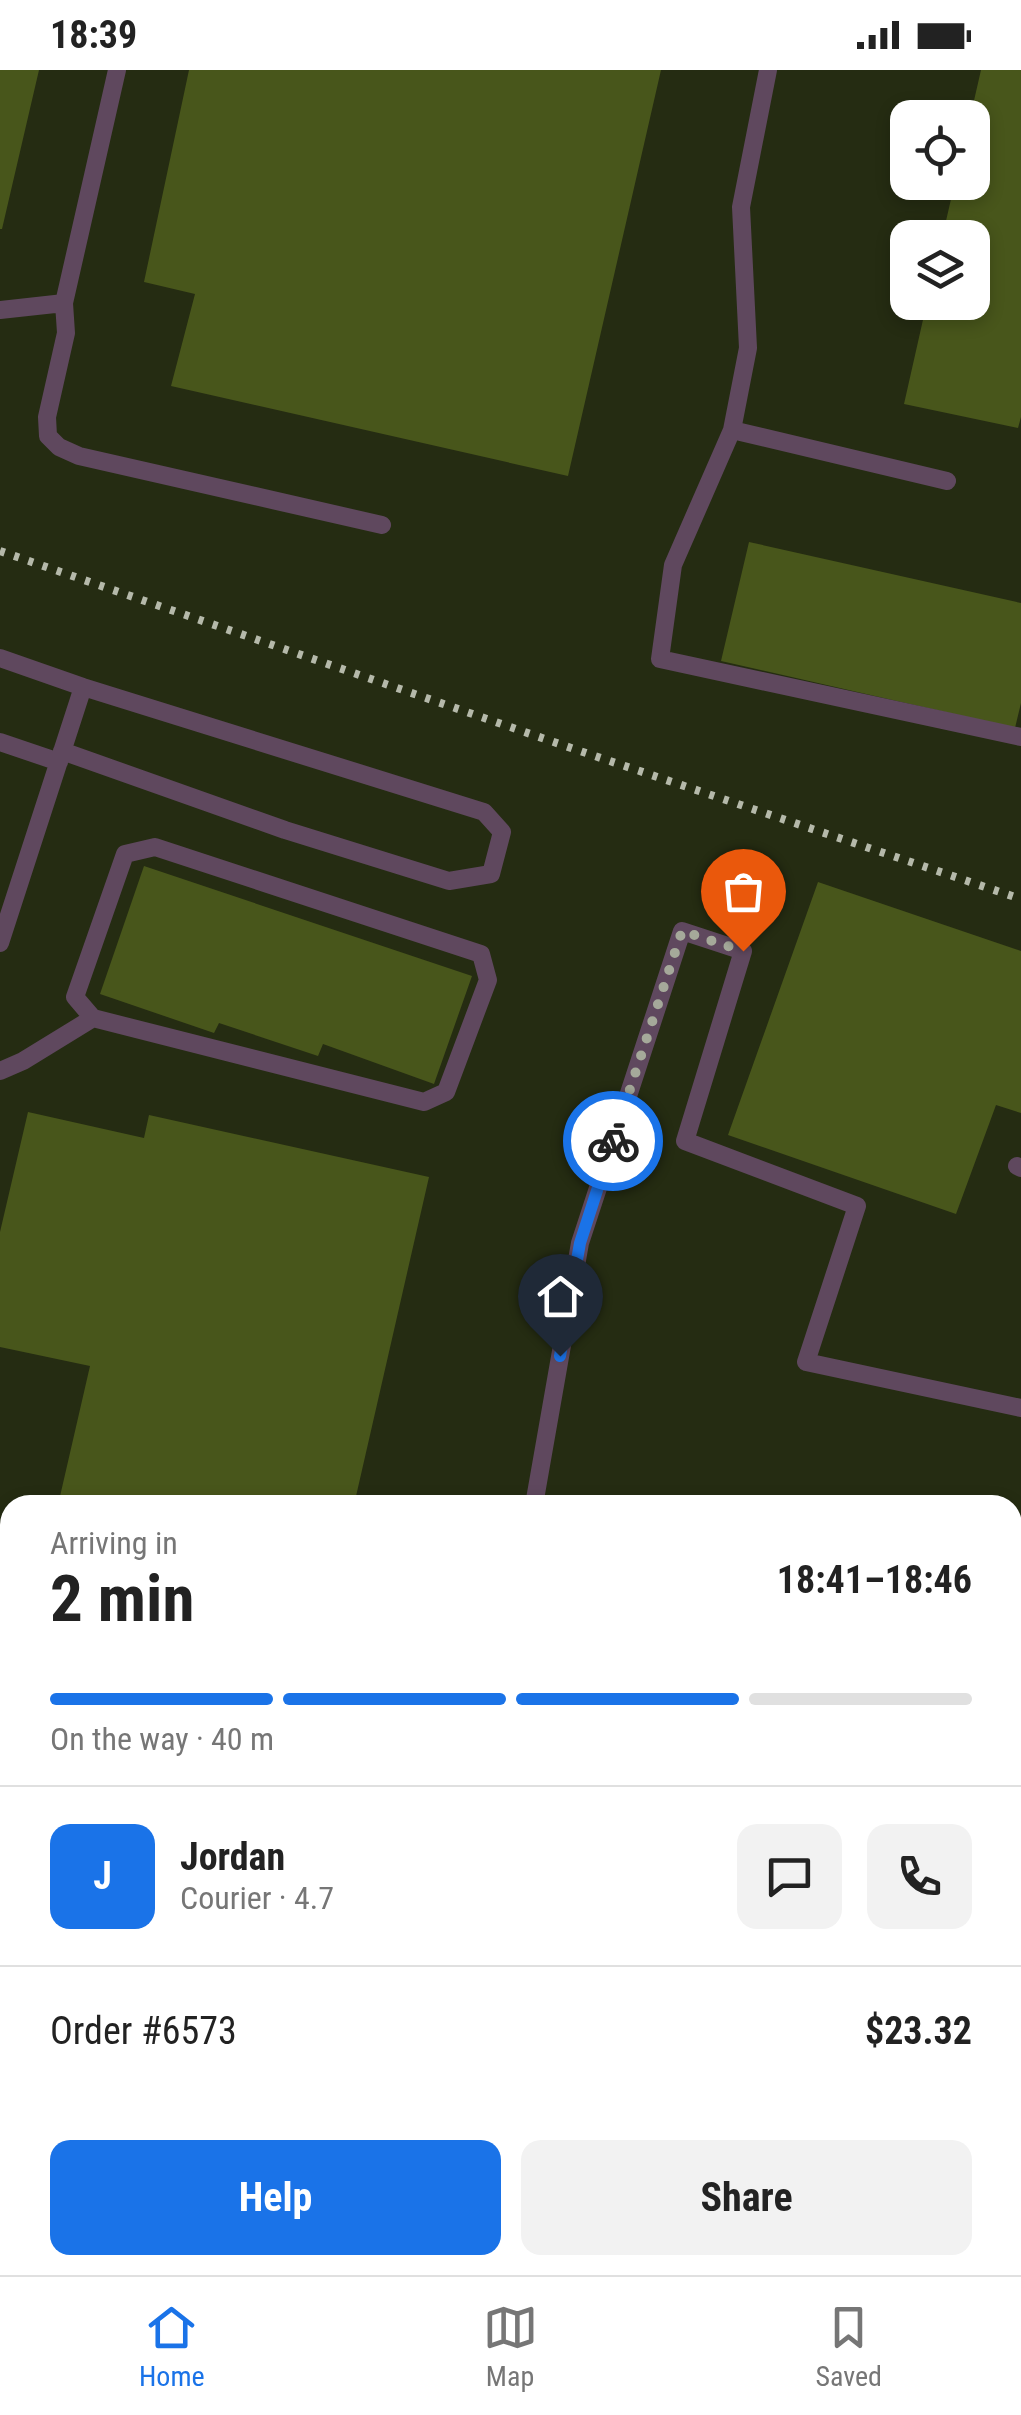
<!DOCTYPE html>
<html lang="en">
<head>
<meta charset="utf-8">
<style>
	:root { --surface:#fff; --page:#f2f2f2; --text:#222; --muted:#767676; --line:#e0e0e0; --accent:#1a73e8 }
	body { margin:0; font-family:"Roboto Condensed",sans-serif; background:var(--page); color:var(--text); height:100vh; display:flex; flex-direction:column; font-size:38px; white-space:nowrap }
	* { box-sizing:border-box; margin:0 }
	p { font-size:32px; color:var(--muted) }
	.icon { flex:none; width:55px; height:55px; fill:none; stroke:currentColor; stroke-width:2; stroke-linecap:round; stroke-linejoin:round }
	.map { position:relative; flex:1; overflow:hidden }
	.drawer { position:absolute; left:0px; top:1425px; width:1022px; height:780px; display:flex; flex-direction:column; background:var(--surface); border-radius:30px 30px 0 0; box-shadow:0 5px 15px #0003 }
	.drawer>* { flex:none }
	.fabs { position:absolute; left:890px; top:30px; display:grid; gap:20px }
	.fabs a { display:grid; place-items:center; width:100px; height:100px; border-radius:20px; background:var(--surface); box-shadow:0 5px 15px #0003; font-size:50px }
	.pin { position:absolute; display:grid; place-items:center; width:85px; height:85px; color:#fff; margin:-102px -42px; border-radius:50% 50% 50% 0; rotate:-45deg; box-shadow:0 0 10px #0007 }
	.pin .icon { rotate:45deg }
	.courier { position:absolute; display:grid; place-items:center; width:100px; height:100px; margin:-50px; border:8px solid #1a73e8; border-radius:50%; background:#fff; color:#222; box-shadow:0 2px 12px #0007 }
	.summary em { font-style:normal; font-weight:700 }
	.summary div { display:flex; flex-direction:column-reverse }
	.summary { display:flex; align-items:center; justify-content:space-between; height:170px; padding:0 50px }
	h1 { font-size:65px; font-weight:700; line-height:75px }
	.bar { display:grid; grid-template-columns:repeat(4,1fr); gap:15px 10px; align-content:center; height:120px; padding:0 50px }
	.bar i { height:12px; border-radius:8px; background:var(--line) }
	.bar .active { background:var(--accent) }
	.bar p { grid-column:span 4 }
	.line { display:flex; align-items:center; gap:25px; padding:0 50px; border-top:2px solid var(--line) }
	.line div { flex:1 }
	.round { display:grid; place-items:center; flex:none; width:105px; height:105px; border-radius:20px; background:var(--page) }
	.action { display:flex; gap:20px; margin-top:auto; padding:20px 50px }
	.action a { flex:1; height:115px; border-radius:20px; background:var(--accent); color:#fff; font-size:40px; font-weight:700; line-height:115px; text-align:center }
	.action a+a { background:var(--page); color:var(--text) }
	.status { display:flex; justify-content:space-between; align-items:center; height:70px; padding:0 50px; background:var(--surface); direction:ltr }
	.status svg { height:28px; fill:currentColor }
	.tabs { display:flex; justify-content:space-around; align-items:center; height:140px; border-top:2px solid var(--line); background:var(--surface); font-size:28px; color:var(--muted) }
	.tabs a { display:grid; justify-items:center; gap:5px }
	.tabs .active { color:var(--accent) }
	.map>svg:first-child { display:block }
</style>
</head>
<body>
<div class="status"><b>18:39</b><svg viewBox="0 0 49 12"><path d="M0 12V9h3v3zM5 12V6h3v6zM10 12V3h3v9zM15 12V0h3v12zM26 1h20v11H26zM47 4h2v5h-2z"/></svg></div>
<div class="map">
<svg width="1021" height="2205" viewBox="0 0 1021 2205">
	<rect width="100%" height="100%" fill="#1d220f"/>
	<path fill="#252c12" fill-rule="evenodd" d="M0,0H1021V2205H0ZM908,48H972V112H908ZM908,168H972V232H908ZM10,1435H1012V2195H10Z"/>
	<path fill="#48561b" d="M0,0H39L2,159H0Z
		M189,0H661L568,406L171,316L195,224L144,212Z
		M981,0H1021V347L1018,358L904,334L927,232H972V168H942L955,112H972V48H970Z
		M749,472L1021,533V633L1015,658L721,591Z
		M144,796L472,906L434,1014L323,974L318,986L219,953L214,963L100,924Z
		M818,812L1021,881V1043L996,1035L956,1144L728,1065Z
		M28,1042L144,1068L149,1045L429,1107L354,1435H58L90,1296L0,1277V1162Z
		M1020,1972H1021V2203L994,2196L1012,2195V2001Z
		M0,2115H10V2195H215L213,2205H0Z"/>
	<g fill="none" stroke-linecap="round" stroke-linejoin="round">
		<path stroke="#5f485e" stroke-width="18" d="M117,0L64,233L66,263L47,347L48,366L59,377L79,386L382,455
			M768,0L741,137L748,278L732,360L947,411
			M0,240L64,233
			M732,360L673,495L660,589L1021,667
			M0,588L83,617L484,742L502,762L491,804L449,811L285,760L62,681
			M0,672L59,692
			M0,873L83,617
			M0,1001L23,991L93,948L424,1032L446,1022L488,910L481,884L155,777L125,784L75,927L93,948
			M1017,1096L1021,1098
			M534,1435L580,1173L682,861L743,881L685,1071L857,1136L806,1292L1021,1338
			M0,1479L10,1481
			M1012,1607L1021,1574
			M0,1897L10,1854
			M1012,1928L1021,1919
			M244,2205L247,2195
			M836,2205L842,2195"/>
		<path stroke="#b5b9aa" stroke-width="8" stroke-dasharray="5 10" stroke-linecap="butt" d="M0,481L574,679L1021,829"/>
	</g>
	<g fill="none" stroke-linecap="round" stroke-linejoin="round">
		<path stroke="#a5a99a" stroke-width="10" stroke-dasharray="0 18" d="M613,1071L682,861L743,881"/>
		<path stroke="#1a73e8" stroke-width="12" d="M560,1286L580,1173L613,1071"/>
	</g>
</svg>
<div class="fabs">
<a><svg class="icon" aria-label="locate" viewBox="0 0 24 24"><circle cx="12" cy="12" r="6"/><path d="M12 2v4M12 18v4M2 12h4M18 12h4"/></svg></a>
<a><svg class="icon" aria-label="layers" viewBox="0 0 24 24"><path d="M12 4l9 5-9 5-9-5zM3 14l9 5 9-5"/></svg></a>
</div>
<div class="pin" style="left:743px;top:881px;background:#ea580c"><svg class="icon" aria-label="bag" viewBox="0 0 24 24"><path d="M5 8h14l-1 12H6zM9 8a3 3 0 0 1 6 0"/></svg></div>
<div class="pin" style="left:560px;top:1286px;background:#1f2937"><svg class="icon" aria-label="home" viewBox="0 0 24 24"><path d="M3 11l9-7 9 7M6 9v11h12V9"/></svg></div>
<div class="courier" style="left:613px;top:1071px"><svg class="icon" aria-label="bike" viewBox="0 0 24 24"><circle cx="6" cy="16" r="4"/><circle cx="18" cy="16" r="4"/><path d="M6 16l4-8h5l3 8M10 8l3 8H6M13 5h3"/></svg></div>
<section class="drawer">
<div class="summary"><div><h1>2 min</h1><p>Arriving in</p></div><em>18:41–18:46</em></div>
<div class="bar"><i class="active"></i><i class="active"></i><i class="active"></i><i></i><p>On the way · 40 m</p></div>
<div class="line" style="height:180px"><b class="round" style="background:var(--accent);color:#fff">J</b><div><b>Jordan</b><p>Courier · 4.7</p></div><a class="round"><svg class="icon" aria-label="chat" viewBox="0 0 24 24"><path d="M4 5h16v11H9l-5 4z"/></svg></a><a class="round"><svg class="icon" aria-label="phone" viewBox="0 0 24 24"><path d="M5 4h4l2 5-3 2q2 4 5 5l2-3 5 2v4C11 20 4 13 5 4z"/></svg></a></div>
<div class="line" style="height:130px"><div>Order #6573</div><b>$23.32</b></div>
<div class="action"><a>Help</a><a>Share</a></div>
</section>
</div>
<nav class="tabs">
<a class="active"><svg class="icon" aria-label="home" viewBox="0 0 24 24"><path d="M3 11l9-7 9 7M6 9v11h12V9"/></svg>Home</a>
<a><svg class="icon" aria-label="map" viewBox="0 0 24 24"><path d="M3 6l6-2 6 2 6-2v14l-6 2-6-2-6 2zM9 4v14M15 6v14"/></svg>Map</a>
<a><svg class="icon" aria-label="saved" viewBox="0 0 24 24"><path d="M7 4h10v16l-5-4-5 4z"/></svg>Saved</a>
</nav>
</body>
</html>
